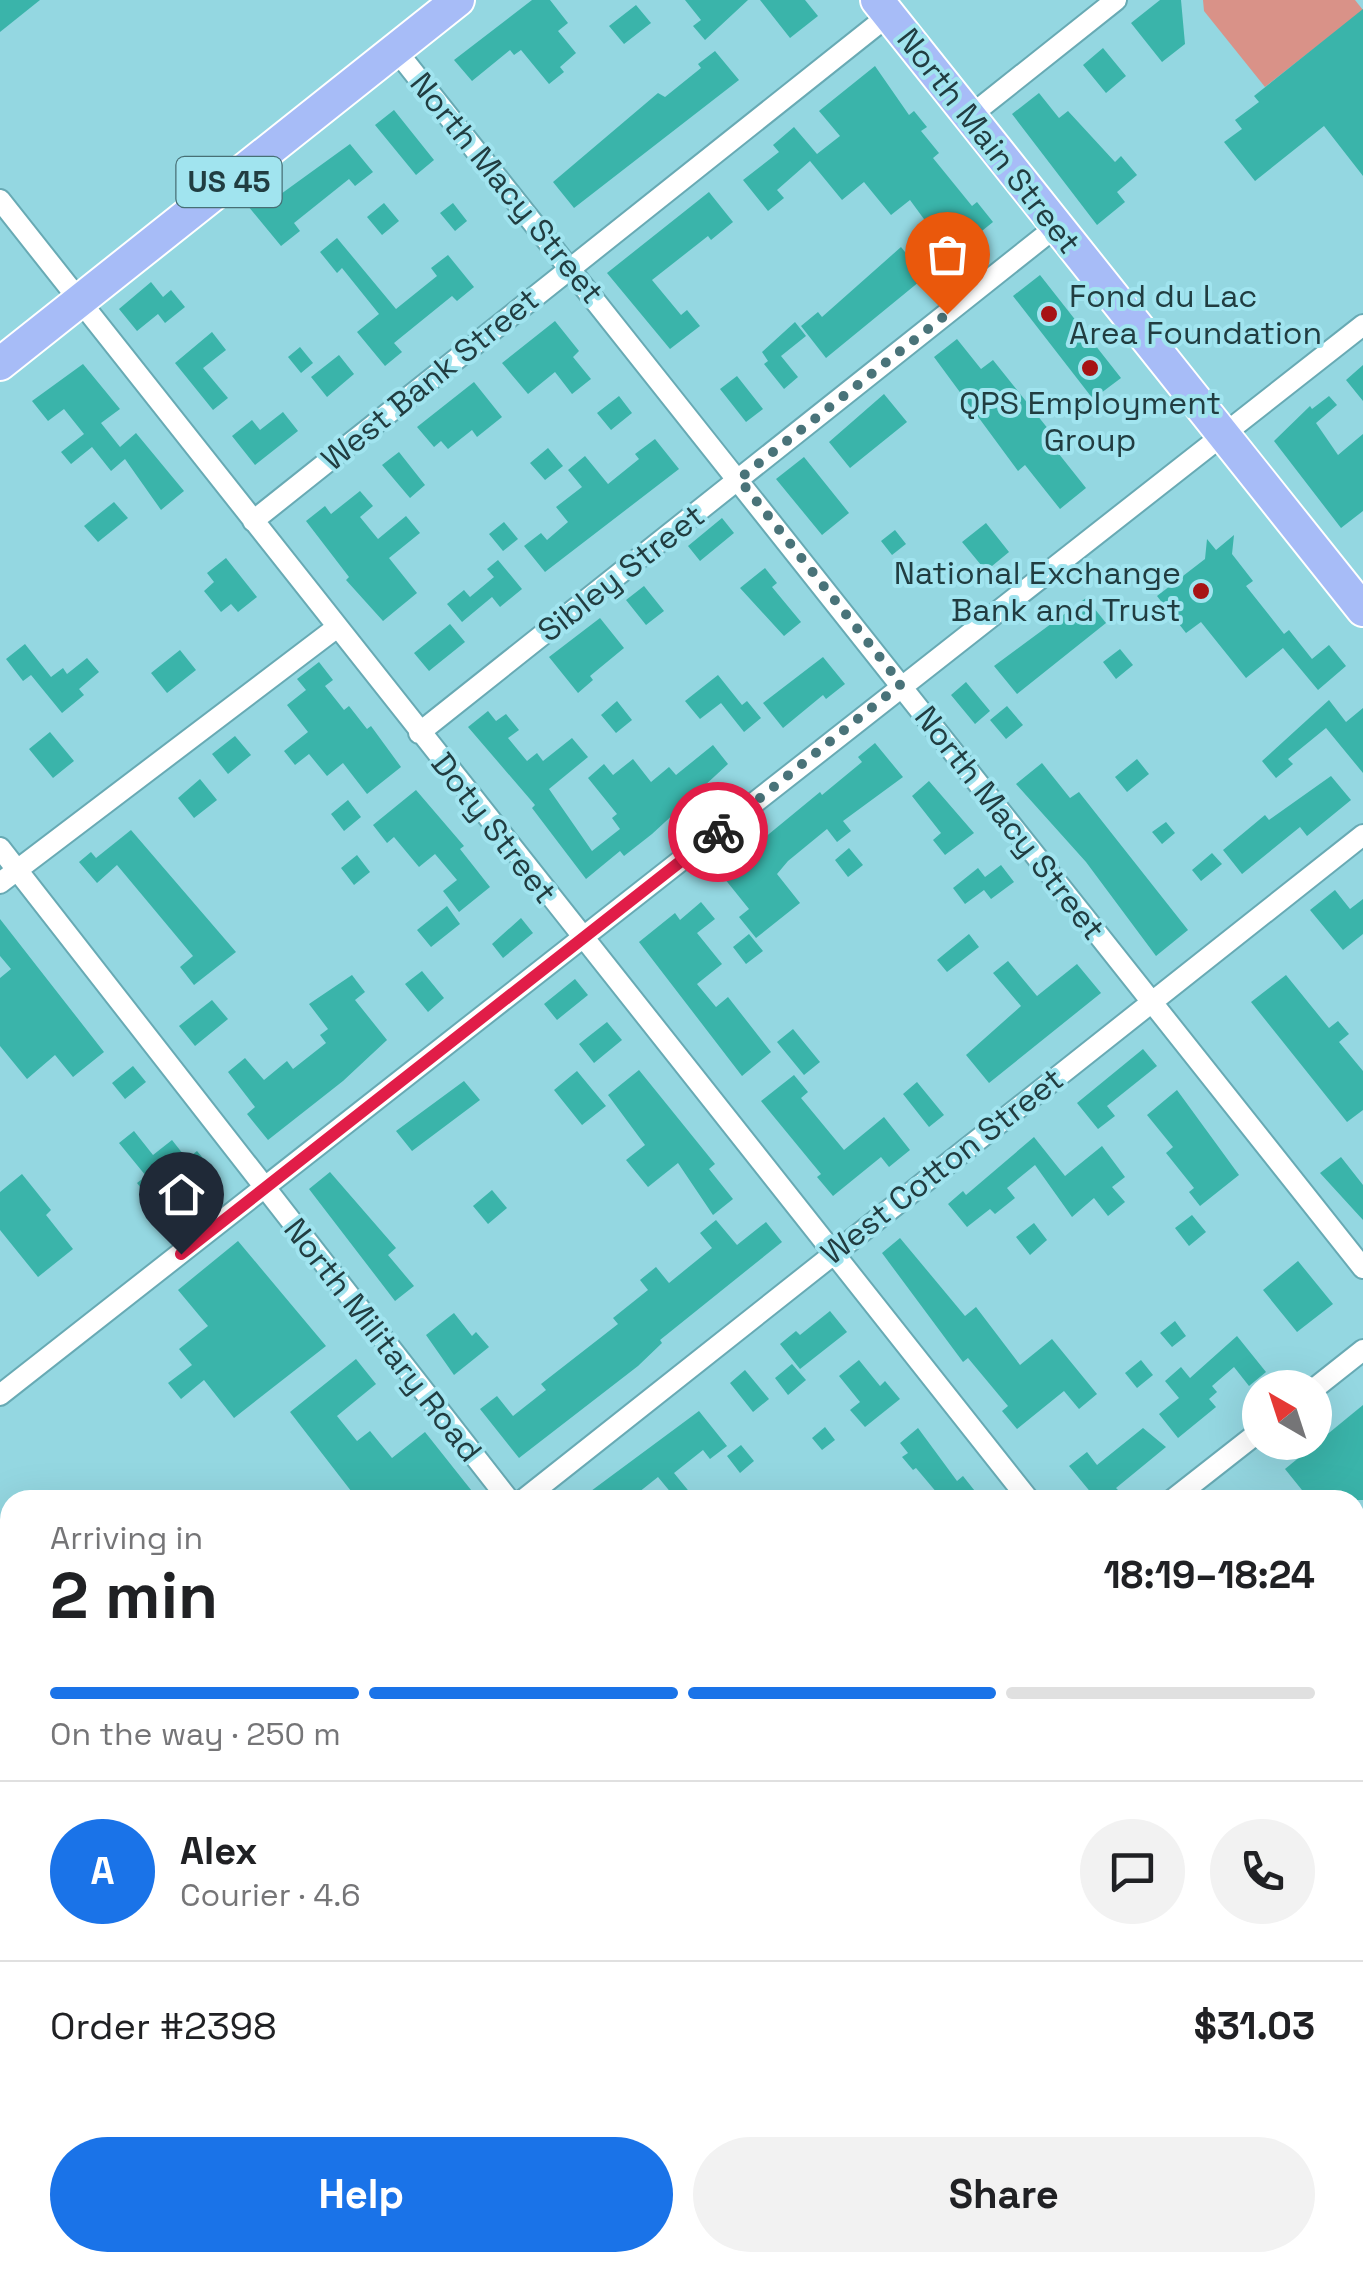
<!DOCTYPE html>
<html lang="en">
<head>
<meta charset="utf-8">
<style>
	:root { --surface:#fff; --page:#f2f2f2; --text:#202124; --muted:#757577; --line:#e0e0e0; --accent:#1a73e8 }
	body { margin:0; font-family:"Space Grotesk",sans-serif; background:var(--page); color:var(--text); height:100vh; display:flex; flex-direction:column; font-size:38px; white-space:nowrap }
	* { box-sizing:border-box; margin:0 }
	p { font-size:32px; color:var(--muted) }
	.icon { flex:none; width:55px; height:55px; fill:none; stroke:currentColor; stroke-width:2; stroke-linecap:round; stroke-linejoin:round }
	.map { position:relative; flex:1; overflow:hidden }
	.side { position:absolute; left:0px; top:1490px; width:1365px; height:782px; display:flex; flex-direction:column; background:var(--surface); border-radius:30px 30px 0 0; box-shadow:0 10px 40px #0002 }
	.side>* { flex:none }
	.needle { width:65px; rotate:321deg }
	.fabs { position:absolute; left:1242px; top:1370px; display:grid; gap:20px }
	.fabs a { display:grid; place-items:center; width:90px; height:90px; border-radius:50%; background:var(--surface); box-shadow:0 10px 40px #0002; font-size:50px }
	.pin { position:absolute; display:grid; place-items:center; width:85px; height:85px; color:#fff; margin:-102px -42px; border-radius:50% 50% 50% 0; rotate:-45deg; box-shadow:0 0 10px #0007 }
	.pin .icon { rotate:45deg }
	.courier { position:absolute; display:grid; place-items:center; width:100px; height:100px; margin:-50px; border:8px solid #e11d48; border-radius:50%; background:#fff; color:#222; box-shadow:0 2px 12px #0007 }
	.head em { font-style:normal; font-weight:700 }
	.head div { display:flex; flex-direction:column-reverse }
	.head { display:flex; align-items:center; justify-content:space-between; height:170px; padding:0 50px }
	h1 { font-size:65px; font-weight:700; line-height:75px }
	.bar { display:grid; grid-template-columns:repeat(4,1fr); gap:15px 10px; align-content:center; height:120px; padding:0 50px }
	.bar i { height:12px; border-radius:8px; background:var(--line) }
	.bar .selected { background:var(--accent) }
	.bar p { grid-column:span 4 }
	.line { display:flex; align-items:center; gap:25px; padding:0 50px; border-top:2px solid var(--line) }
	.line div { flex:1 }
	.round { display:grid; place-items:center; flex:none; width:105px; height:105px; border-radius:52px; background:var(--page) }
	.primary-button { display:flex; gap:20px; margin-top:auto; padding:20px 50px }
	.primary-button a { flex:1; height:115px; border-radius:60px; background:var(--accent); color:#fff; font-size:40px; font-weight:700; line-height:115px; text-align:center }
	.primary-button a+a { background:var(--page); color:var(--text) }
	.map>svg:first-child { display:block }
</style>
</head>
<body>
<div class="map">
<svg width="1363" height="2272" viewBox="0 0 1363 2272">
	<rect width="100%" height="100%" fill="#94d7e1"/>
	<path fill="#d99288" d="M1203,0H1355L1363,10L1265,87L1204,11Z"/>
	<path fill="#3ab4aa" d="M0,0H40L0,32Z
		M532,0H550L568,23L558,31L576,53L560,67L564,72L549,84L521,50L514,55L510,50L472,81L454,60Z
		M685,0H748L705,40L693,26L701,20Z
		M760,0H805L818,16L790,38Z
		M1160,0H1181L1185,44L1162,62L1131,23Z
		M636,5L651,23L624,44L609,26Z
		M1363,9V176L1324,126L1255,181L1224,142L1242,129L1235,120L1259,102L1254,96Z
		M1103,48L1126,76L1106,93L1083,65Z
		M715,51L739,80L574,208L553,182L658,93L665,97L701,68L698,64Z
		M875,66L909,115L914,111L927,127L921,131L939,153L933,158L972,206L977,202L993,222L951,256L910,200L891,215L864,182L842,200L810,161L777,190L784,198L768,211L743,180L779,152L773,145L794,127L817,154L840,136L819,111Z
		M1039,93L1059,118L1068,111L1115,162L1121,156L1137,175L1117,192L1125,202L1097,225L1012,114Z
		M394,110L434,160L416,175L375,125Z
		M350,144L373,172L355,186L349,179L294,223L300,231L281,246L248,206L267,190L274,199Z
		M709,192L733,222L711,240L708,236L652,280L681,315L687,310L700,326L670,349L607,273Z
		M384,203L399,221L382,235L367,217Z
		M453,203L467,221L455,231L440,213Z
		M337,238L396,309L437,276L431,268L448,255L474,287L457,301L452,296L394,343L402,352L385,366L357,332L379,314L342,268L337,273L320,252Z
		M901,247L925,277L826,358L801,326L818,312L822,317Z
		M1040,275L1121,378L1093,399L1013,296Z
		M151,282L163,297L171,290L185,307L165,323L158,314L137,331L119,309Z
		M555,321L579,351L573,357L591,379L572,394L555,372L528,394L502,363Z
		M795,322L806,336L781,356L798,377L784,389L764,364L768,361L762,352Z
		M212,332L226,350L203,368L228,398L213,410L175,363Z
		M957,339L981,369L993,360L1057,440L1051,444L1086,488L1060,509L1025,465L1018,471L934,357Z
		M300,347L313,363L301,373L288,357Z
		M339,355L354,374L327,397L311,377Z
		M83,364L120,409L101,423L120,447L136,433L184,491L161,510L125,459L111,471L92,447L71,464L61,452L84,434L64,409L48,421L32,401Z
		M1363,365V401L1346,380Z
		M737,376L763,409L746,422L720,389Z
		M474,382L502,417L477,437L472,430L448,449L441,441L434,447L417,427Z
		M884,394L907,422L850,468L829,442Z
		M619,396L632,413L611,430L597,413Z
		M1329,396L1337,405L1316,423L1338,455L1363,434V511L1341,528L1274,441L1310,406L1312,409Z
		M283,412L298,431L255,465L232,436L252,420L260,430Z
		M655,439L679,469L545,572L524,546L541,533L547,540L568,522L556,507L582,487L568,470L585,456L608,484L639,459L635,454Z
		M548,448L563,466L545,480L530,463Z
		M399,452L425,485L410,498L382,465Z
		M804,457L849,513L822,535L776,479Z
		M360,491L373,506L360,517L378,539L406,516L420,533L389,558L417,593L383,621L346,580L349,577L306,521L325,506L331,514Z
		M114,502L128,518L98,542L84,526Z
		M722,518L734,533L700,561L688,546Z
		M504,522L518,539L503,551L489,534Z
		M986,523L1009,552L986,571L962,542Z
		M895,530L906,544L892,555L881,541Z
		M1234,535L1232,554L1253,581L1246,586L1284,634L1289,630L1312,659L1329,645L1346,666L1318,690L1283,648L1246,678L1201,622L1186,633L1157,596L1205,559L1207,539L1216,550Z
		M226,558L257,597L238,612L231,604L221,612L204,591L214,582L207,573Z
		M498,560L522,589L500,607L492,597L462,622L447,604L464,590L470,597L494,577L487,569Z
		M765,568L777,583L772,587L801,622L784,636L740,588Z
		M644,586L664,611L646,625L626,600Z
		M1086,598L1106,623L1017,694L994,666Z
		M600,618L624,648L590,676L593,680L578,693L549,657Z
		M450,624L465,642L429,671L414,653Z
		M25,644L51,677L63,668L67,674L87,658L99,672L79,689L84,695L62,713L31,675L23,681L6,659Z
		M1120,649L1133,665L1116,679L1103,662Z
		M180,650L196,670L167,693L151,673Z
		M823,657L845,684L826,699L823,695L783,728L763,703Z
		M319,662L333,680L325,686L344,710L349,706L367,729L371,726L401,767L367,794L343,763L327,776L309,754L295,765L284,751L308,732L287,705L306,690L297,679Z
		M718,675L742,705L747,701L761,718L744,732L721,703L700,719L685,701Z
		M966,682L990,711L975,724L951,695Z
		M1329,700L1346,722L1363,708V773L1326,728L1288,759L1293,764L1276,778L1262,761Z
		M617,701L632,720L616,733L601,715Z
		M1007,706L1023,725L1006,739L990,720Z
		M488,711L496,721L506,714L519,730L508,738L527,761L537,753L543,761L572,738L588,757L549,789L592,851L620,829L612,818L617,814L588,778L604,764L613,775L633,759L651,782L669,767L676,775L713,745L728,764L652,834L624,856L620,851L586,879L532,808L535,805L468,727Z
		M50,732L74,761L53,778L29,749Z
		M235,736L251,755L228,774L212,754Z
		M875,743L903,777L843,821L851,831L837,842L827,829L788,861L777,874L800,903L756,938L739,917L749,909L716,868L731,855L736,861L820,792L822,795L862,762L858,757Z
		M1137,759L1149,774L1127,792L1115,777Z
		M1042,763L1070,798L1079,792L1188,930L1156,956L1086,862L1016,784Z
		M1331,776L1351,800L1307,836L1300,827L1242,874L1223,850L1265,815L1269,820Z
		M200,779L217,800L194,818L178,798Z
		M929,781L974,833L945,855L933,840L941,833L912,796Z
		M416,790L464,846L460,849L490,887L459,912L443,891L457,880L435,854L419,867L394,837L387,843L373,825Z
		M348,800L361,817L344,831L331,814Z
		M1166,822L1175,833L1162,844L1152,832Z
		M131,830L236,952L194,985L180,967L193,956L117,865L97,883L79,862L91,852L96,858Z
		M849,848L863,865L848,877L835,860Z
		M1212,853L1222,864L1201,881L1192,870Z
		M357,855L370,872L354,885L341,868Z
		M1001,865L1014,882L991,899L984,890L965,904L953,888L978,868L985,877Z
		M1335,890L1350,909L1363,899V934L1343,950L1310,910Z
		M701,902L715,919L697,933L722,964L697,984L716,1007L728,997L771,1052L742,1076L639,942L675,913L680,920Z
		M447,906L460,924L431,947L417,930Z
		M521,918L533,933L503,958L492,944Z
		M0,919L104,1052L73,1077L55,1055L27,1079L0,1046V978L11,969L0,956Z
		M749,934L763,951L746,964L733,947Z
		M969,934L979,947L947,972L937,960Z
		M1008,961L1037,996L1077,964L1101,993L989,1083L966,1055L1021,1006L993,973Z
		M422,971L444,998L428,1012L405,984Z
		M352,975L365,992L355,1000L387,1040L343,1081L268,1140L247,1114L255,1107L228,1072L245,1058L264,1080L287,1061L293,1069L326,1043L320,1035L328,1029L309,1004Z
		M1286,975L1329,1028L1338,1021L1349,1034L1339,1042L1363,1071V1110L1347,1122L1251,1002Z
		M575,979L588,995L557,1020L544,1004Z
		M212,1000L228,1019L195,1046L179,1026Z
		M607,1022L622,1040L594,1063L579,1044Z
		M793,1029L820,1062L804,1075L777,1042Z
		M1143,1049L1157,1066L1107,1106L1115,1116L1098,1129L1077,1103Z
		M133,1066L146,1082L125,1099L112,1083Z
		M639,1070L715,1164L709,1169L733,1199L713,1215L678,1163L648,1187L626,1160L645,1145L608,1095Z
		M577,1071L606,1106L582,1125L554,1090Z
		M794,1075L808,1092L801,1098L844,1150L884,1117L910,1150L889,1167L881,1157L833,1196L817,1177L821,1174L761,1101Z
		M464,1081L480,1100L412,1151L396,1131Z
		M917,1082L944,1115L929,1127L903,1094Z
		M1177,1090L1239,1175L1200,1206L1189,1192L1194,1188L1166,1153L1173,1147L1147,1115Z
		M134,1131L153,1155L172,1140L187,1159L197,1151L220,1179L205,1191L201,1186L164,1216L137,1183L146,1176L119,1143Z
		M1034,1137L1065,1176L1102,1146L1125,1177L1112,1187L1125,1202L1108,1216L1094,1198L1072,1217L1035,1165L1007,1188L1015,1198L995,1214L990,1209L967,1227L948,1204L963,1191L966,1195Z
		M1341,1157L1363,1185V1220L1320,1173Z
		M330,1172L396,1248L388,1255L414,1286L395,1301L309,1189Z
		M22,1174L51,1210L46,1215L73,1249L38,1277L0,1230V1192Z
		M492,1190L507,1208L488,1224L473,1206Z
		M1192,1215L1206,1232L1189,1246L1175,1228Z
		M716,1220L737,1245L766,1222L782,1242L660,1340L662,1343L638,1366L519,1458L480,1409L497,1396L513,1416L546,1390L541,1384L618,1324L613,1318L648,1290L640,1280L656,1267L669,1283L712,1248L700,1233Z
		M1034,1223L1047,1240L1030,1255L1016,1237Z
		M900,1238L965,1316L976,1307L1020,1365L1052,1339L1097,1394L1079,1409L1064,1391L1017,1429L1002,1411L1008,1406L968,1358L963,1362L882,1253Z
		M238,1241L326,1346L234,1418L204,1380L181,1399L168,1383L192,1365L179,1349L208,1326L178,1290Z
		M1298,1261L1333,1304L1297,1332L1263,1290Z
		M830,1311L847,1332L800,1369L780,1344L796,1331L800,1335Z
		M454,1313L472,1336L476,1332L489,1347L454,1375L426,1335Z
		M1175,1321L1186,1336L1172,1347L1160,1333Z
		M1237,1336L1266,1372L1249,1386L1234,1367L1212,1386L1217,1392L1209,1399L1216,1407L1178,1438L1159,1414L1179,1398L1165,1381L1181,1367L1190,1378Z
		M356,1359L376,1384L337,1416L357,1441L370,1431L392,1458L425,1432L479,1500H358L290,1412Z
		M859,1360L880,1386L885,1381L900,1399L865,1427L850,1410L860,1402L839,1376Z
		M1141,1360L1153,1375L1137,1388L1125,1373Z
		M792,1364L806,1380L788,1395L775,1378Z
		M745,1370L769,1399L753,1412L730,1383Z
		M1363,1405V1500H1310L1285,1469Z
		M699,1411L727,1446L710,1459L703,1450L674,1473L696,1500H677L658,1477L629,1500H599L591,1491Z
		M825,1427L835,1440L822,1450L812,1438Z
		M918,1428L957,1481L963,1476L982,1500H943L916,1468L913,1470L902,1457L908,1453L900,1443Z
		M1143,1428L1166,1447L1116,1488L1119,1491L1108,1500H1097L1069,1466L1087,1452L1097,1465Z
		M741,1445L754,1461L740,1473L727,1456Z"/>
	<g fill="none" stroke-linecap="round" stroke-linejoin="round">
		<g stroke="#68aab4" stroke-width="24">
			<path id="street" d="M395,49L1363,1268
				M970,116L1116,0
				M0,200L1029,1500
				M253,521L889,15
				M419,733L1057,226
				M0,848L509,1500
				M0,883L336,628
				M1315,1388L1363,1350
				M0,1395L1363,325
				M523,1500L1363,835
				M1172,1500L1260,1431
				M0,1588L10,1595
				M1355,1870L1363,1864
				M0,1912L10,1904
				M1355,1913L1363,1923
				M0,2156L10,2168
				M84,2262L91,2272
				M581,2262L589,2272
				M1121,2262L1129,2272
				M201,2272L213,2262
				M850,2272L862,2262"/>
		</g>
		<g stroke="#fff" stroke-width="36">
			<path id="primary" d="M877,0L1363,610
				M0,364L458,0"/>
		</g>
		<use href="#street" stroke="#fff" stroke-width="20"/>
		<use href="#primary" stroke="#a7bcf7" stroke-width="32"/>
		<path stroke="#3d6267" stroke-width="5" stroke-dasharray="5 10" stroke-linecap="butt" d="M0,2185L10,2197
			M0,2249L10,2272
			M61,2262L68,2272"/>
	</g>
	<g fill="none" stroke-linecap="round" stroke-linejoin="round">
		<path stroke="#497379" stroke-width="10" stroke-dasharray="0 18" d="M718,832L901,684L739,479L947,314"/>
		<path stroke="#e11d48" stroke-width="12" d="M181,1254L718,832"/>
	</g>
	<g fill="#a71314" stroke="#a1e4ef" stroke-width="4">
		<circle cx="1049" cy="314" r="10"/>
		<circle cx="1090" cy="368" r="10"/>
		<circle cx="1201" cy="591" r="10"/>
	</g>
	<g text-anchor="middle" stroke-width="8" stroke-linejoin="round" paint-order="stroke">
		<rect fill="#a1e4ef" stroke="#476f75" stroke-width="2.5" x="176.5" y="157" width="105" height="50" rx="8"/>
		<g font-size="30" font-weight="bold" fill="#213d41">
			<text x="229" y="192">US 45</text>
		</g>
		<g font-size="32" fill="#213d41" stroke="#a1e4ef">
			<text transform="translate(989 141) rotate(52)" y="11">North Main Street</text>
			<text transform="translate(507 188) rotate(51)" y="11">North Macy Street</text>
			<text transform="translate(430 379) rotate(-39)" y="11">West Bank Street</text>
			<text transform="translate(621 573) rotate(-38)" y="11">Sibley Street</text>
			<text transform="translate(1010 823) rotate(52)" y="11">North Macy Street</text>
			<text transform="translate(494 828) rotate(52)" y="11">Doty Street</text>
			<text transform="translate(942 1166) rotate(-38)" y="11">West Cotton Street</text>
			<text transform="translate(383 1340) rotate(52)" y="11">North Military Road</text>
		</g>
		<g font-size="32" fill="#213d41" stroke="#a1e4ef" text-anchor="start">
			<text x="1069" y="307">Fond du Lac<tspan x="1069" dy="37">Area Foundation</tspan></text>
			<text x="1090" y="414" text-anchor="middle">QPS Employment<tspan x="1090" dy="37">Group</tspan></text>
			<text x="1181" y="584" text-anchor="end">National Exchange<tspan x="1181" dy="37">Bank and Trust</tspan></text>
		</g>
	</g>
</svg>
<div class="fabs">
<a><svg class="needle" viewBox="-14 -14 28 28"><path d="M0-13l5 13h-10z" fill="#e53935"/><path d="M0 13l5-13h-10z" fill="#757577"/></svg></a>
</div>
<div class="pin" style="left:947px;top:314px;background:#ea580c"><svg class="icon" aria-label="bag" viewBox="0 0 24 24"><path d="M5 8h14l-1 12H6zM9 8a3 3 0 0 1 6 0"/></svg></div>
<div class="pin" style="left:181px;top:1254px;background:#1f2937"><svg class="icon" aria-label="home" viewBox="0 0 24 24"><path d="M3 11l9-7 9 7M6 9v11h12V9"/></svg></div>
<div class="courier" style="left:718px;top:832px"><svg class="icon" aria-label="bike" viewBox="0 0 24 24"><circle cx="6" cy="16" r="4"/><circle cx="18" cy="16" r="4"/><path d="M6 16l4-8h5l3 8M10 8l3 8H6M13 5h3"/></svg></div>
<section class="side">
<div class="head"><div><h1>2 min</h1><p>Arriving in</p></div><em>18:19–18:24</em></div>
<div class="bar"><i class="selected"></i><i class="selected"></i><i class="selected"></i><i></i><p>On the way · 250 m</p></div>
<div class="line" style="height:180px"><b class="round" style="background:var(--accent);color:#fff">A</b><div><b>Alex</b><p>Courier · 4.6</p></div><a class="round"><svg class="icon" aria-label="chat" viewBox="0 0 24 24"><path d="M4 5h16v11H9l-5 4z"/></svg></a><a class="round"><svg class="icon" aria-label="phone" viewBox="0 0 24 24"><path d="M5 4h4l2 5-3 2q2 4 5 5l2-3 5 2v4C11 20 4 13 5 4z"/></svg></a></div>
<div class="line" style="height:130px"><div>Order #2398</div><b>$31.03</b></div>
<div class="primary-button"><a>Help</a><a>Share</a></div>
</section>
</div>
</body>
</html>
